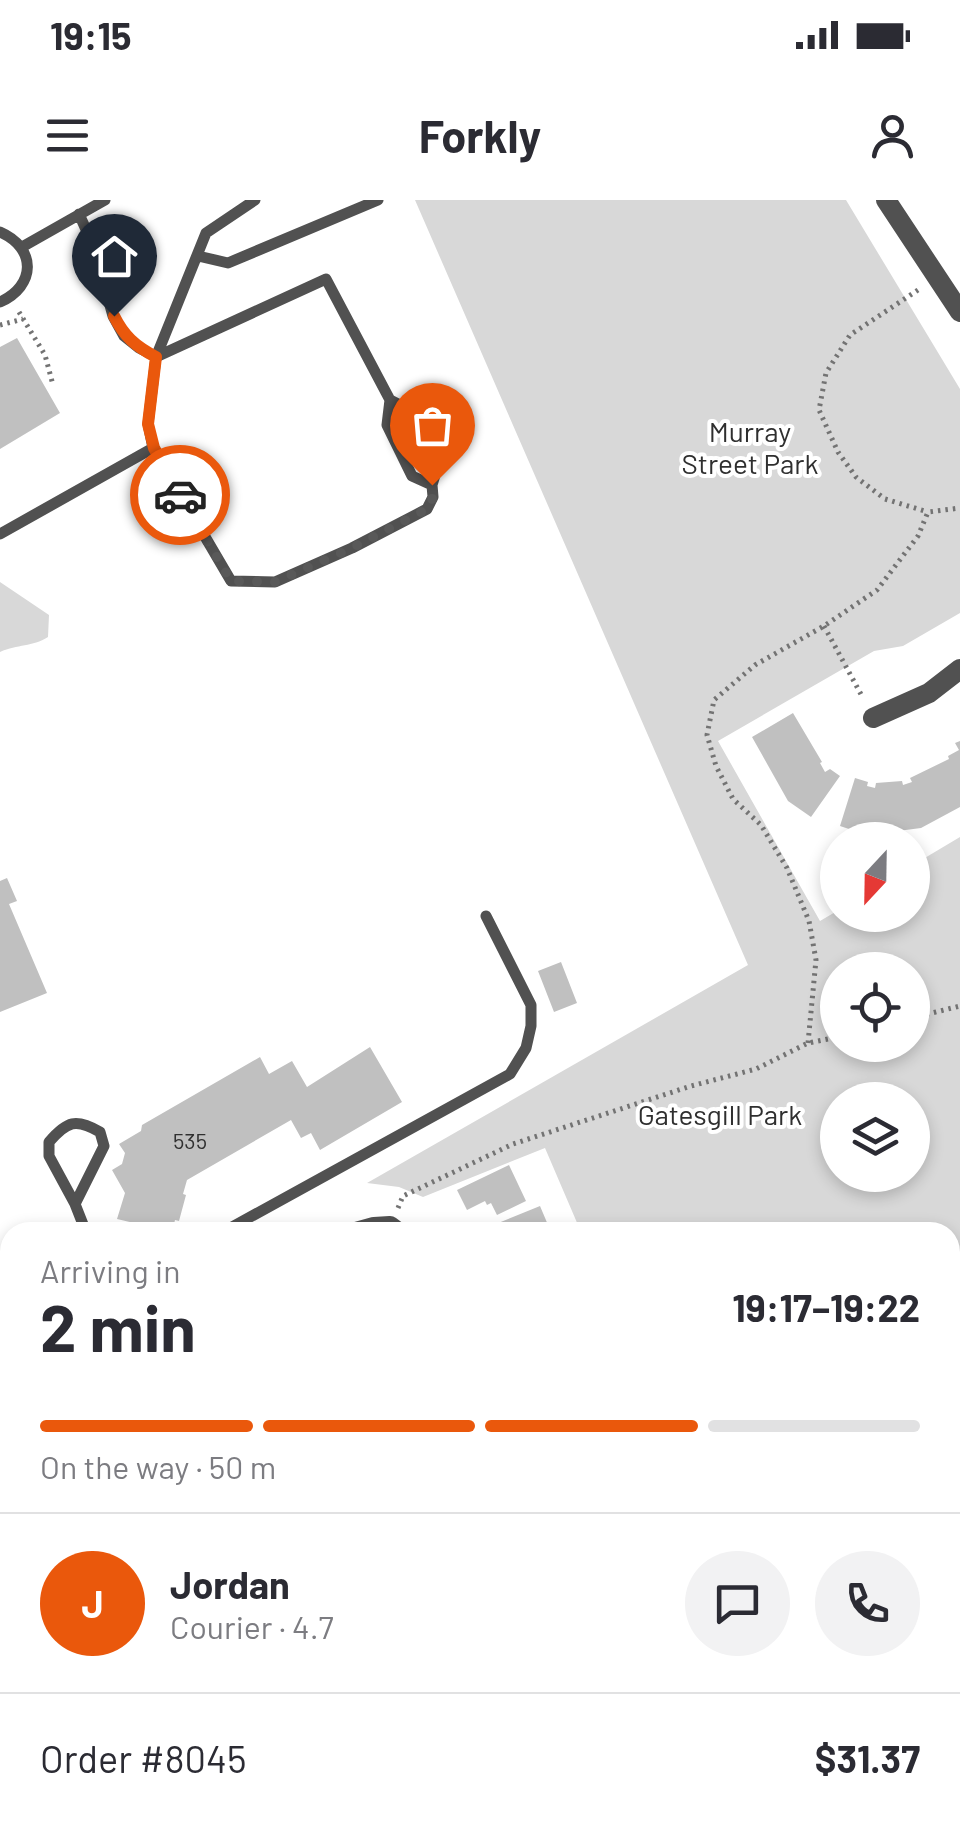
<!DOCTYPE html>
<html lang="en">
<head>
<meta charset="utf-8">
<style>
	:root { --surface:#fff; --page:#f2f2f3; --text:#2b2b33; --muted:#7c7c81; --line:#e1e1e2; --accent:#ea580c }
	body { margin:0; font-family:Barlow,sans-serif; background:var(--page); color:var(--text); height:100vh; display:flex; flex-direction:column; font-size:38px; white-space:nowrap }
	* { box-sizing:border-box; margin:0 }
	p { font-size:32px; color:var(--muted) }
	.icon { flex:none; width:55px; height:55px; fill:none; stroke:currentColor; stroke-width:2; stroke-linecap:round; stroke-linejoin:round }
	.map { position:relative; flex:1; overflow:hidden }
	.sheet { position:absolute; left:0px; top:1022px; width:960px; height:622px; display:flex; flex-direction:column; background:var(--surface); border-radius:30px 30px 0 0; box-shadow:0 5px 15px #0003 }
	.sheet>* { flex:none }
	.needle { width:65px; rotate:202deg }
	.tools { position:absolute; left:820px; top:622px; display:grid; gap:20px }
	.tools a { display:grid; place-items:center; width:110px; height:110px; border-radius:50%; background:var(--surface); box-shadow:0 5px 15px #0003; font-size:50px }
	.pin { position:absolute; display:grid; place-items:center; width:85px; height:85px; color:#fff; margin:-102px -42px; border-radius:50% 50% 50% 0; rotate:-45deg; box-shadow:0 0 10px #0007 }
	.pin .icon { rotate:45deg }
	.courier { position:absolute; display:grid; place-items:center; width:100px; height:100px; margin:-50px; border:8px solid #ea580c; border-radius:50%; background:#fff; color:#222; box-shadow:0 2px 12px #0007 }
	.overview em { font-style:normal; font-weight:700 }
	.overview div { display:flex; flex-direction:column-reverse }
	.overview { display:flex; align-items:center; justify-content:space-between; height:170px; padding:0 40px }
	h1 { font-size:65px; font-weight:700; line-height:75px }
	.bar { display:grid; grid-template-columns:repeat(4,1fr); gap:15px 10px; align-content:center; height:120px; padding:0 40px }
	.bar i { height:12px; border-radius:8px; background:var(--line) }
	.bar .on { background:var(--accent) }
	.bar p { grid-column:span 4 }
	.line { display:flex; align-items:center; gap:25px; padding:0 40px; border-top:2px solid var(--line) }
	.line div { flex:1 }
	.round { display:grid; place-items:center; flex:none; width:105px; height:105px; border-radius:52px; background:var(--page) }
	.status { display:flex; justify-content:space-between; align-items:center; height:70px; padding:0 50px; background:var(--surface); direction:ltr }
	.status svg { height:28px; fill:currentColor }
	header { display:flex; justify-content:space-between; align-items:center; height:130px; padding:0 40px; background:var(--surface); font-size:45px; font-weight:700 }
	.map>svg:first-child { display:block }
</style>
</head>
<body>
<div class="status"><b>19:15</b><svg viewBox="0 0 49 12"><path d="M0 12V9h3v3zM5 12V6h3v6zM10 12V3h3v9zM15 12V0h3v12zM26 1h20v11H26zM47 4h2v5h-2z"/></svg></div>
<header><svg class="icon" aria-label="menu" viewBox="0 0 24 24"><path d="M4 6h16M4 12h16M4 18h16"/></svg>Forkly<svg class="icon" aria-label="person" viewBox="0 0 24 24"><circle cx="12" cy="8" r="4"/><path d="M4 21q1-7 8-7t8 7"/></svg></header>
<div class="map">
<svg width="960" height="1644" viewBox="0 0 960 1644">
	<rect width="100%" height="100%" fill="#fff"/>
	<path fill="#d8d8d8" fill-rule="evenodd" d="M415,0H846L960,189V413L903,446L874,451L718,541L820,721L837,711L838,715H912L913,665L960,637V1085L950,1089V1032H581L545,948L423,997L399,987L367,983L748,765ZM838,770H912V845H838ZM838,900H912V975H838Z
		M0,382L49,415L48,437C32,447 18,444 0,452Z"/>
	<path fill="#c0c0c0" d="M17,138L60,213L0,249V147Z
		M793,513L822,562L820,563L825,572L830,569L840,576L811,617L788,601L752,537Z
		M960,541V607L921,628L867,635L840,626L855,578L868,582L867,586L875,588L876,583L902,581L903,585L912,582L910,578L949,559L948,556L959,550L955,543Z
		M7,678L17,701L9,704L47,793L0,812V681Z
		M561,762L577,803L554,812L538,771Z
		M370,847L402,902L320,950L311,933L301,938L291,920L187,980L183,994L186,995L179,1021L175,1020L172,1032H131L134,1023L117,1019L125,993L112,970L122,964L125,953L119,944L141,931L142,925L260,857L269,874L292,861L307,887Z
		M509,965L526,1001L497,1015L491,1003L487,1005L485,1001L467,1010L457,990Z
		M540,1006L551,1032H476Z
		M960,1112V1162L959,1163L950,1136V1116Z
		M960,1316V1352L950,1328V1321Z
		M950,1345L960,1368V1379L955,1381L956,1392L950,1395Z
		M955,1476L960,1489V1548L954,1550L950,1540V1478Z
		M10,1518V1606L2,1609L0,1604V1522Z
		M13,1635H63L66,1641L70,1639L72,1644H17Z
		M422,1635H462L467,1644H418L415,1638Z
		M578,1635H603L606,1644H575L573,1637Z
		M611,1635H642L646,1644H615Z
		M648,1635H680L684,1644H652Z
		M686,1635H716L720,1644H690Z"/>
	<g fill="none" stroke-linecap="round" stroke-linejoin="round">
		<g stroke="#dbdbdb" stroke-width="30">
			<path id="primary" d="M0,1174L10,1197
				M197,1635L201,1644"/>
		</g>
		<path stroke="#737373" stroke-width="5" stroke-dasharray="2.5 5" stroke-linecap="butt" d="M918,90L850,135L826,173L819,210L838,252L856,277L885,299L928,312
			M19,112L45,155L53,185
			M0,125L23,119
			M824,426L863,498
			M912,818L960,806
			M808,843L816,760L809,721L787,668L761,625L733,599L716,566L707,535L714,500L755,465L824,426L877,390L918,336L928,312L960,308
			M398,1008L403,996L513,944L691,886L756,869L808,843L838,837"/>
		<path stroke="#515151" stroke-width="11" d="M79,14L93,45L113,116L124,136L139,148L156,157L326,79L390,200L417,214L439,262L432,285L433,297L427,309L352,348L275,382L231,381L153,248L148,224L156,157L206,33L255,0
			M0,32C37,48 36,86 0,102
			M22,47L105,0
			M198,56L228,63L378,0
			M390,200L387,225L412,276L432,285
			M0,334L153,248
			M75,1004L104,946L100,932C76,918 67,921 49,942V956L75,1004L86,1032
			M223,1032L510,874L526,848L531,826V805L486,716
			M0,1142L10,1139
			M0,1480L2,1479"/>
		<path stroke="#515151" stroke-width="20" d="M886,0L960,112
			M873,518L929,493L960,469
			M356,1032L374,1027L390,1026L398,1032
			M950,1266L960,1262
			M950,1630L960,1626
			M318,1635L322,1644
			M914,1644L937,1635"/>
		<use href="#primary" stroke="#000" stroke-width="25"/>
	</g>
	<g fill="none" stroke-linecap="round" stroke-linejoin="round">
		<path stroke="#595959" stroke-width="10" stroke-dasharray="0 18" d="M180,295L231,381L275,382L352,348L427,309L433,297L432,285"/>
		<path stroke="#ea580c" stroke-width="12" d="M114,116C124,136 135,146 156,157L148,224L154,248L180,295"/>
	</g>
	<g text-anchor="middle" stroke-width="8" stroke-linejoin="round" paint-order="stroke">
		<g font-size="22" fill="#303030">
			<text x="190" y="949">535</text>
		</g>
		<g font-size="28" fill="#2f2f2f" stroke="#fff">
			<text x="750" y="242">Murray<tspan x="750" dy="32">Street Park</tspan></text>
			<text x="720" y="925">Gatesgill Park</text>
		</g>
	</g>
</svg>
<div class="tools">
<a><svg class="needle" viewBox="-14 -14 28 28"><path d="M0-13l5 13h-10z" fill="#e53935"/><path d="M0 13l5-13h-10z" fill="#7c7c81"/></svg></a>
<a><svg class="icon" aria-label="locate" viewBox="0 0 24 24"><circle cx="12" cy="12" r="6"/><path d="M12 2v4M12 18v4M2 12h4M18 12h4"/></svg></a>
<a><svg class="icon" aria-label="layers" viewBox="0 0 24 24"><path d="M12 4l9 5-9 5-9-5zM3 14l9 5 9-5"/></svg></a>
</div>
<div class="pin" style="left:432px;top:285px;background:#ea580c"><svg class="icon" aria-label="bag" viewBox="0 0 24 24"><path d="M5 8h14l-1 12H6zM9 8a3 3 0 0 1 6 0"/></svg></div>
<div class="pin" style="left:114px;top:116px;background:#1f2937"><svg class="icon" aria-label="home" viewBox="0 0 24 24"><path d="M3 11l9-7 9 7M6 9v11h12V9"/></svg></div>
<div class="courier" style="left:180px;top:295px"><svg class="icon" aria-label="car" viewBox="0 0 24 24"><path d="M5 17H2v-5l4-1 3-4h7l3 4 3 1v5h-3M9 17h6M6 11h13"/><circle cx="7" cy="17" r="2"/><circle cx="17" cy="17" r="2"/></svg></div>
<section class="sheet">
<div class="overview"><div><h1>2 min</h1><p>Arriving in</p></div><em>19:17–19:22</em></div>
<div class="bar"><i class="on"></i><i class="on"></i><i class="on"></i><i></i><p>On the way · 50 m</p></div>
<div class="line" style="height:180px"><b class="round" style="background:var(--accent);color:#fff">J</b><div><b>Jordan</b><p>Courier · 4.7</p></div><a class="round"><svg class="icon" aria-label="chat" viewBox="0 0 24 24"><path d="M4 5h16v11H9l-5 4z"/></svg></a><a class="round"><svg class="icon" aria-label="phone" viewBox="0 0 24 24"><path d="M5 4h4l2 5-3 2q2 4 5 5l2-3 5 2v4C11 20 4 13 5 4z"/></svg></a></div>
<div class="line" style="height:130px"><div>Order #8045</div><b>$31.37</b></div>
</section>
</div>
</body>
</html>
